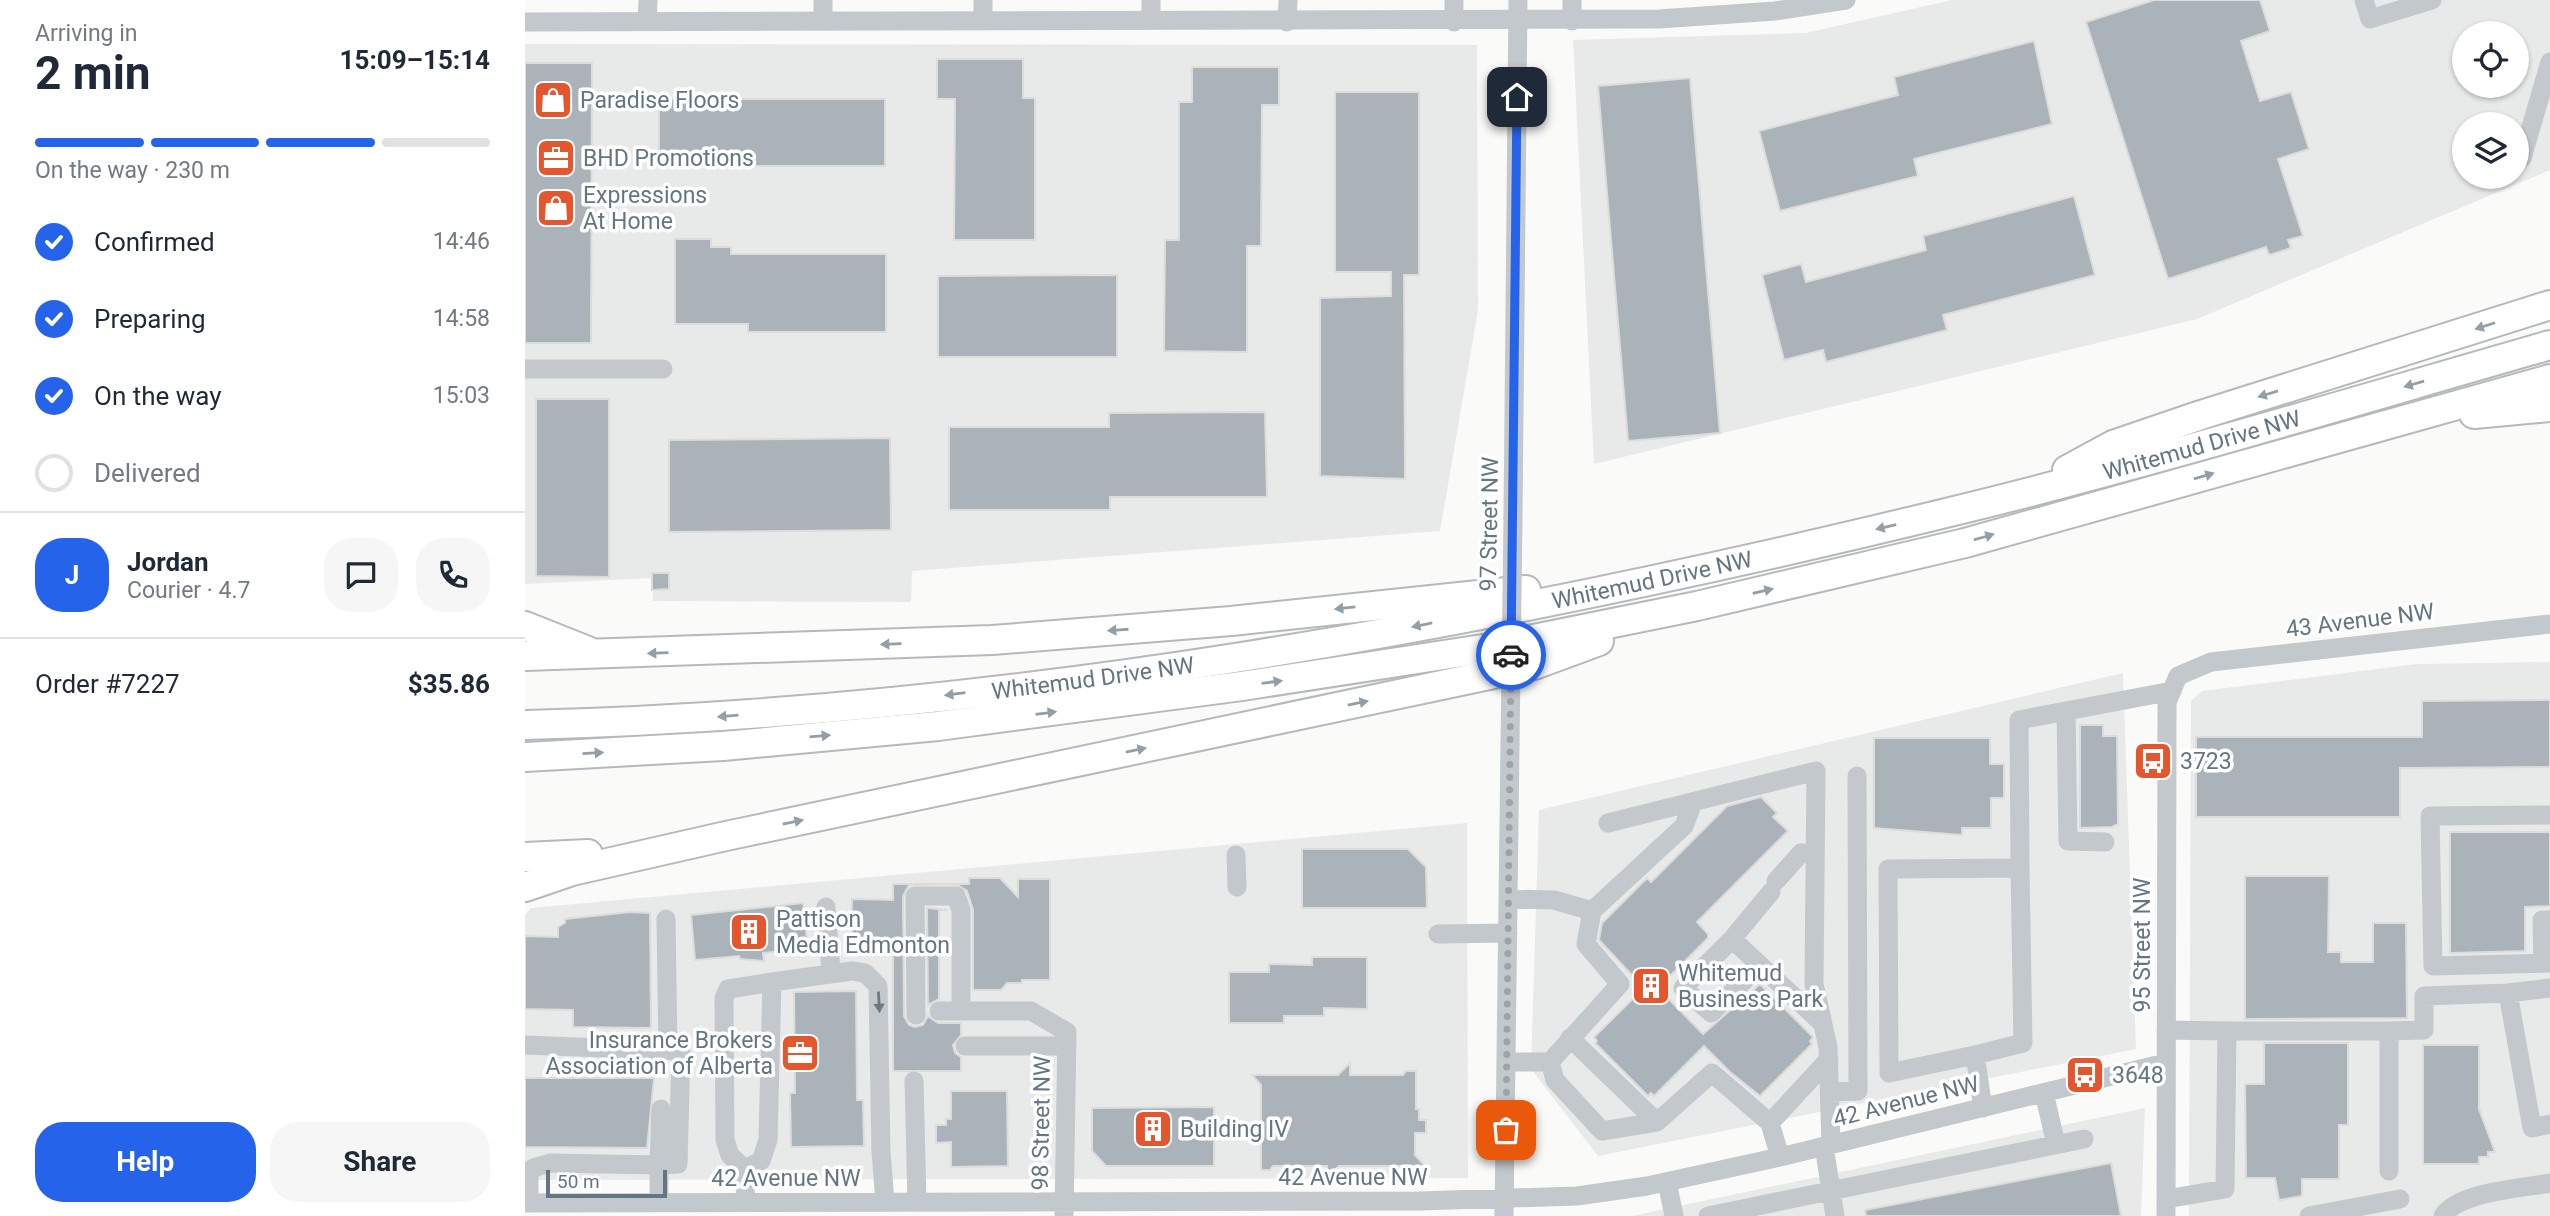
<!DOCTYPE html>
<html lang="en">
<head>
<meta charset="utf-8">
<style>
	:root { --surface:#fff; --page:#f6f6f7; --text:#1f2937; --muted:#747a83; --line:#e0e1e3; --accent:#2563eb }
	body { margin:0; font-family:Roboto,sans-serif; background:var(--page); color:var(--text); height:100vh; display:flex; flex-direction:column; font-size:26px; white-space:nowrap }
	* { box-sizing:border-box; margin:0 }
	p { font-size:23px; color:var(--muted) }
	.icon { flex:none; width:38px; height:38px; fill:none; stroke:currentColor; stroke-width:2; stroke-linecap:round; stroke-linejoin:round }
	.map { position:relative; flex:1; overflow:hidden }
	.panel { display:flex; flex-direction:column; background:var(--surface); width:525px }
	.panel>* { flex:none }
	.controls { position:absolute; left:1927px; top:21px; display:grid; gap:14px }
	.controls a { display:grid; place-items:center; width:77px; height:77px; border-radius:50%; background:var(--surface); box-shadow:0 2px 5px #0004; font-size:35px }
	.scale { position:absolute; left:21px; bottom:18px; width:121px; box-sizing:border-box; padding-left:7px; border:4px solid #657683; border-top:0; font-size:19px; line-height:24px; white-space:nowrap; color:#657683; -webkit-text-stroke:5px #fff; paint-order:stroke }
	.pin { position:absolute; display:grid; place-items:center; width:60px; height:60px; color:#fff; margin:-30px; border-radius:14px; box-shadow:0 4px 10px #0006 }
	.courier { position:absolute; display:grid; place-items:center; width:70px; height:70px; margin:-35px; border:5px solid #2563eb; border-radius:50%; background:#fff; color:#222; box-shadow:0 2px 9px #0007 }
	.summary em { font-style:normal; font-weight:700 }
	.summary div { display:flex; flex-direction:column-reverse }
	.summary { display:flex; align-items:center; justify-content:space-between; height:119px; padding:0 35px }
	h1 { font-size:46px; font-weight:700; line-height:52px }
	.bar { display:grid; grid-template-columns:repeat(4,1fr); gap:10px 7px; align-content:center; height:84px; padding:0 35px }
	.bar i { height:9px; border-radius:5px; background:var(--line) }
	.bar .on { background:var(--accent) }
	.bar p { grid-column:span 4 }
	.line { display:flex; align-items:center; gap:18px; padding:0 35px; border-top:2px solid var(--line) }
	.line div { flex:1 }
	.round { display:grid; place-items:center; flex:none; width:74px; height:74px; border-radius:28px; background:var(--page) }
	ol { padding:0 35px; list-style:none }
	li { display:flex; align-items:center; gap:21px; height:77px }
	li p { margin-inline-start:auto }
	li .icon { padding:7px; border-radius:50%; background:var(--accent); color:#fff; stroke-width:4 }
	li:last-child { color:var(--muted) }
	li i { width:38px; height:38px; border:4px solid var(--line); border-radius:50% }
	.primary-button { display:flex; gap:14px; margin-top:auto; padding:14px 35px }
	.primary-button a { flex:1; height:80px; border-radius:28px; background:var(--accent); color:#fff; font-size:28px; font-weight:700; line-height:80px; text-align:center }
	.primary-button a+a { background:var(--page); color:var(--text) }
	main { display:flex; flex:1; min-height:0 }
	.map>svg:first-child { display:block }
</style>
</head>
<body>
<main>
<section class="panel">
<div class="summary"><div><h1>2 min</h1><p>Arriving in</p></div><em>15:09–15:14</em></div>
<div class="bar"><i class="on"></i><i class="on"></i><i class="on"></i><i></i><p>On the way · 230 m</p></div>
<ol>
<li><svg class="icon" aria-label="check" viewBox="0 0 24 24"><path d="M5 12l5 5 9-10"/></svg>Confirmed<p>14:46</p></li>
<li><svg class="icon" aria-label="check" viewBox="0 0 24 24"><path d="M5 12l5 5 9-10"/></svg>Preparing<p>14:58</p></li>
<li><svg class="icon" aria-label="check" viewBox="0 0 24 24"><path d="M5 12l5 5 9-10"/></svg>On the way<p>15:03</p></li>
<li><i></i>Delivered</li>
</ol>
<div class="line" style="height:126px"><b class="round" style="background:var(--accent);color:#fff">J</b><div><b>Jordan</b><p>Courier · 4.7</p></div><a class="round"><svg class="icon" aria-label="chat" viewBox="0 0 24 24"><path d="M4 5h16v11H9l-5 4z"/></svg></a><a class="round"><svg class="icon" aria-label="phone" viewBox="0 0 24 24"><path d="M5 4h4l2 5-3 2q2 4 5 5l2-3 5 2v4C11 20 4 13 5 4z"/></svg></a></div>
<div class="line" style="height:91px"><div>Order #7227</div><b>$35.86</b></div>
<div class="primary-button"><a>Help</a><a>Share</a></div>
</section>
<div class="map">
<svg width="2025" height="1216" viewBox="0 0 2025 1216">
	<rect width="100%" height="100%" fill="#fafaf8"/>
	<path fill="#e8e9e9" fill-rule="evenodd" d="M1427,0H2025V170L1672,319L1069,464L1048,40L1280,33ZM1939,33H1992V86H1939ZM1939,124H1992V177H1939Z
		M0,44L952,45L953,310L915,531L387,571L386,602L128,601V578L0,584Z
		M2025,662V1216H1664L1666,701L1677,691L1891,664Z
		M1598,673L1611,1049L1073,1156L1006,1069L1014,810Z
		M942,823L943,1178L0,1180V915L6,908Z
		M1620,1108L1616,1216H1107Z"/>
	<path fill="#aab3b9" stroke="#dcdcda" stroke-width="2" d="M1629,0H1735L1745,31L1716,41L1735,101L1766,92L1784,149L1753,159L1778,236L1763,240L1766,248L1744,255L1741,247L1643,279L1561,22Z
		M1509,41L1527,124L1389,159L1393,176L1255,211L1234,131L1373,95L1369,77Z
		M412,59H498V98H510V240H429L430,99H412Z
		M0,63H67L66,343H0Z
		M667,67H754V105H737L736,246H722V352L639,351L640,240H654V102H667Z
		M1165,78L1195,433L1103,441L1073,86Z
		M810,92H894V275H879L880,479L795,476V298L866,296V272H810Z
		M134,99H360V166H134Z
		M1549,196L1570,275L1418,315L1422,330L1301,362L1298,350L1259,360L1237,275L1276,264L1281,282L1401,250L1398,236Z
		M150,239H186V247H206V254H361V332H223V324H150Z
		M592,275V357H413V276Z
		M11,399H84V577L11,576Z
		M740,412L742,497H585V510H424V427H584V413Z
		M365,438L366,530L144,532V440Z
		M127,573H144V589L127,590Z
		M2025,700V767L1875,768V817H1671V737H1897V701Z
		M1555,725H1578V736H1592L1593,824L1587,827L1555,828Z
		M1349,738H1465V764H1479V798H1466V828H1437V835L1349,828Z
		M1236,797L1252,813L1248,817L1263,831L1172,922L1183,934V938L1133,988L1178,1034L1235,984L1288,1037L1285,1041L1287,1044L1235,1096L1205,1072L1179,1046L1129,1096L1126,1093L1123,1096L1070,1043L1072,1041L1069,1037L1119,988L1074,940L1077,923L1122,878L1126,882L1202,806Z
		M1925,832H2025V906L2000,907V951L1925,953Z
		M777,849H883L901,867L902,908H777Z
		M1720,876H1804L1803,952H1816V962H1848V923H1881L1882,1018L1720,1019Z
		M444,878H475L493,897V879H525V980H497V983H482L476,990H448V910L442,891L431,884L384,885L378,896L379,1016L384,1025L390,1027L398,1025L403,1016L413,1023H436V1035L428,1045L430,1053L436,1057V1071H368V956H326L327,899L368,900V884H444Z
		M278,903L283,949L238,953L239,961L215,959L214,956L170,960L166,915Z
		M402,908L423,910H414V999L403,1005Z
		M105,912L125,913L126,1028L48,1027V1010L0,1009V936L33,937V927L40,923V919Z
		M787,957H842V1009L799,1008V1016H759V1023H704V972H744V964L787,965Z
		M331,991L332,1100H338L339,1146L266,1147L265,1093H270L269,992Z
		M1739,1043H1823V1125H1814V1179H1777V1196L1754,1200L1750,1178H1721L1720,1084H1739Z
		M1898,1045H1954V1109L1970,1152H1963V1157H1954V1164H1898Z
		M825,1063V1075H878L881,1071H891V1109H894V1120H901V1133H890V1155L900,1166H814L802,1177V1166H748L745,1170H736V1133H732V1123L736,1120V1085L727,1075H813Z
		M0,1078H129L122,1148L0,1147Z
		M426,1091H482L483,1166L426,1167V1142L411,1143V1125H421V1119H426Z
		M689,1107V1166H581L567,1151V1108Z
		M1586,1163L1596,1216H1341L1340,1210Z"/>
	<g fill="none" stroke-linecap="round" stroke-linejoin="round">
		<g stroke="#b4b9bd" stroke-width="32">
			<g id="highway">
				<path d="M1949,414L2025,407"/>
				<path d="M1542,470L1588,445L1676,415L2025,305"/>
				<path d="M0,626L63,651"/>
				<path d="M0,656L467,640L706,621L1001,590"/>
				<path id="s1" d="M0,725C480,713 959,626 1425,512C1627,463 1826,402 2025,345"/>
				<path d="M0,757L198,746L413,726L717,686L964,648L1172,606L1440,543L2025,379"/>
				<path d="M0,857L63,854"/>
				<path d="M0,887L47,871L201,836L964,675L1009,665L1074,641"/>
			</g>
		</g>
		<path stroke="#c3c8cc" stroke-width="19" d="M626,0V20
			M929,0V22
			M1839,0L1845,19L1907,0
			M298,21V0
			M458,21V0
			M1047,21V0
			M0,22L1134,19L1250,11L1321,0
			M122,22L123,0
			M762,22L763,0
			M1997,158L2025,62
			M0,369H138
			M988,518L993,0
			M1541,711L1543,841L1580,842
			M2025,815L1905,816L1908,966L2025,963
			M1083,823L1291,771L1289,984L1303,1047L1306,1145
			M711,855L712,887
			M1495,868L1494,720L1647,691
			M1251,881L1276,853L1290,854
			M1246,892L1207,939L1298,1024
			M301,907L306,972
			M1067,911L1159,826L1167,805
			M141,919L143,1050
			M913,934L983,933
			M1207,939L1158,988L1186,1013L1234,966
			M2018,963L2017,920H2025
			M1983,993L2025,988
			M414,1011H506L542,1032L539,1216
			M391,1015L390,896H431L436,910V1011
			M1641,1030L1702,1031L1700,1189L1641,1199
			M1702,1031H1864V1171
			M1864,1031L1899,1030V996L1983,993L2007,1128L2025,1124
			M1045,1038L1132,1122L1187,1073L1245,1123L1255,1157
			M0,1045L156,1051L153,1164L134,1165V1202
			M440,1046H542
			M1450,1055L1364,1073L1363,869L1495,868L1498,1043L1450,1055L1458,1108
			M981,1062H1025L1095,984L1061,944L1067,911L1029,900L984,899
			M1025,1062L1030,1080L1077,1131L1132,1122
			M389,1081L392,1202
			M1305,1092L1333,1091L1332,776
			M1519,1093L1531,1144
			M1245,1123L1304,1059
			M1299,1146L1310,1216
			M219,1169L205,1155L200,1140L199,998L203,989L247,982
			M1142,1182L1149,1216
			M221,1202L219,1169L236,1161L243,1140L247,982L327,971L340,973L353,986L356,1152L360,1202
			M0,1203L894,1201L1052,1196L1122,1186L1255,1157L1640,1063
			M4,1203V1175L8,1168L25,1163L134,1165L136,1109
			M979,1216L985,744
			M1183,1216L1559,1139
			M1641,1216L1642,702L1653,676L1686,662L2025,624
			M1784,1216L1875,1199
			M1918,1216C1933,1192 1998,1188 2025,1183"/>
		<use href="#highway" stroke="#fff" stroke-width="28"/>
		<path stroke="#c3c8cc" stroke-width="19" d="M985,744L988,518"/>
	</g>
	<defs><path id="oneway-solid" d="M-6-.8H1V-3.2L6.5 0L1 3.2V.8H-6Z" transform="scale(1.75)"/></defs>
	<g fill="#939fa8">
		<use href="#oneway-solid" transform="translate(1960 326) rotate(162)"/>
		<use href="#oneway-solid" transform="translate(1889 384) rotate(164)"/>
		<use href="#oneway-solid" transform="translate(1743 394) rotate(163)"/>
		<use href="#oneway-solid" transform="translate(1679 476) rotate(-16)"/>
		<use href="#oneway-solid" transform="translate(1361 527) rotate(167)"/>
		<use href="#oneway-solid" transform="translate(1459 537) rotate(-16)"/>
		<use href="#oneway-solid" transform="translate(1238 591) rotate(-13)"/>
		<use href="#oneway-solid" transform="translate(820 608) rotate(174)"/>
		<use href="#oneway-solid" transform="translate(897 625) rotate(169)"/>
		<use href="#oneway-solid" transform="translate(593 630) rotate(176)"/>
		<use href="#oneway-solid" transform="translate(366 644) rotate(178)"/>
		<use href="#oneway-solid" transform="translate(133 653) rotate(178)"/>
		<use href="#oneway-solid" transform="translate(747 682) rotate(-8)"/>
		<use href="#oneway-solid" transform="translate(430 694) rotate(173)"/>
		<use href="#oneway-solid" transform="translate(833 703) rotate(-12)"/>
		<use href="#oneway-solid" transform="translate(521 713) rotate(-7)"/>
		<use href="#oneway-solid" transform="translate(203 716) rotate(175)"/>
		<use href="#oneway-solid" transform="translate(295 736) rotate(-5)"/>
		<use href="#oneway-solid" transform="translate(611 750) rotate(-12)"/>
		<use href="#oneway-solid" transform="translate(68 753) rotate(-3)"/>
		<use href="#oneway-solid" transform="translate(268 822) rotate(-12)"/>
	</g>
	<use fill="#6a7a87" href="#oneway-solid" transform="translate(354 1002) rotate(87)"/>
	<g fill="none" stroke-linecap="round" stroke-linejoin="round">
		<path stroke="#99a4ac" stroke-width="7" stroke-dasharray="0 12.6" d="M981,1130L986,655"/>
		<path stroke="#2563eb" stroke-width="9" d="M986,655L992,97"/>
	</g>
	<defs>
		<g id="shop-square" transform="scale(2.0125)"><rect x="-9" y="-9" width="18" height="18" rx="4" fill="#e4572e" stroke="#fff"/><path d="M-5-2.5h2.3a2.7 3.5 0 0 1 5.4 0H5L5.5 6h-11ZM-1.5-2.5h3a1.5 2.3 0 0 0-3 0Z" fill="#fff"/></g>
		<g id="office-square" transform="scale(2.0125)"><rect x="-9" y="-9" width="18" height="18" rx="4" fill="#e4572e" stroke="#fff"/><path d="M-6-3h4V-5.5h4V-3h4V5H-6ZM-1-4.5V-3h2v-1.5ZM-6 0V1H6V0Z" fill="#fff"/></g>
		<g id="bus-square" transform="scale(2.0125)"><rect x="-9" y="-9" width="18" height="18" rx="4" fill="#e4572e" stroke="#fff"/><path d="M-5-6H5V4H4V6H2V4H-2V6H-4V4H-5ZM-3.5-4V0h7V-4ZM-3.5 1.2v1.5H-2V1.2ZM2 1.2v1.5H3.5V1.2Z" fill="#fff"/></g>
		<g id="building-square" transform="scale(2.0125)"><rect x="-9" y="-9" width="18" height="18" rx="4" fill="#e4572e" stroke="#fff"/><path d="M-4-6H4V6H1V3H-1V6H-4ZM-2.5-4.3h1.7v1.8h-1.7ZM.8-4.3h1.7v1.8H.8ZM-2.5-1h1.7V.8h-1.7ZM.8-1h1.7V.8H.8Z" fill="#fff"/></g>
	</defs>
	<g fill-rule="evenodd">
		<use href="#shop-square" x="28" y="100"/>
		<use href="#office-square" x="31" y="158"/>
		<use href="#shop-square" x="31" y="208"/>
		<use href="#bus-square" x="1628" y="761"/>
		<use href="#building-square" x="224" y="932"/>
		<use href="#building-square" x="1126" y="986"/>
		<use href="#office-square" x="275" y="1053"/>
		<use href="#bus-square" x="1560" y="1075"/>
		<use href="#building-square" x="628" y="1129"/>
	</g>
	<g text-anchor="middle" stroke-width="7" stroke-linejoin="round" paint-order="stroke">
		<g font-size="23" fill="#657683" stroke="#fff" text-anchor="start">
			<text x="55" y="108">Paradise Floors</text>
			<text x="58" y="166">BHD Promotions</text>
			<text x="58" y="203">Expressions<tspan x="58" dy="26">At Home</tspan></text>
			<text x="1655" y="769">3723</text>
			<text x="251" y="927">Pattison<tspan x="251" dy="26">Media Edmonton</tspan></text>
			<text x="1153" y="981">Whitemud<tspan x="1153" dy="26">Business Park</tspan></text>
			<text x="248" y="1048" text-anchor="end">Insurance Brokers<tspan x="248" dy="26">Association of Alberta</tspan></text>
			<text x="1587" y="1083">3648</text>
			<text x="655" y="1137">Building IV</text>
		</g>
		<g font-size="23" fill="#657683" stroke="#fff">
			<text dy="8" stroke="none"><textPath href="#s1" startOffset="1704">Whitemud Drive NW</textPath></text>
			<text transform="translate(964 524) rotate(-89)" y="8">97 Street NW</text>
			<text dy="8" stroke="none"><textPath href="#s1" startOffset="1138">Whitemud Drive NW</textPath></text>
			<text transform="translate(1835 620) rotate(-7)" y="8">43 Avenue NW</text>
			<text dy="8" stroke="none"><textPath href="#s1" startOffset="570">Whitemud Drive NW</textPath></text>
			<text transform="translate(1617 945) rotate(-90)" y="8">95 Street NW</text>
			<text transform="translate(1381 1101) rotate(-14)" y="8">42 Avenue NW</text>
			<text transform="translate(516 1123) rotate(-89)" y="8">98 Street NW</text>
			<text x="828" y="1185">42 Avenue NW</text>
			<text x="261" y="1186">42 Avenue NW</text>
		</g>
	</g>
</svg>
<div class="controls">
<a><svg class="icon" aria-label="locate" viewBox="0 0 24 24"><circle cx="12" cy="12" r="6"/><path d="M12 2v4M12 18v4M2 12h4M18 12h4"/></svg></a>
<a><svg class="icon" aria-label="layers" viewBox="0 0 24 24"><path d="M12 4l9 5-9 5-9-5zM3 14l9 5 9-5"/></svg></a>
</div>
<div class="scale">50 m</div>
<div class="pin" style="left:981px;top:1130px;background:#ea580c"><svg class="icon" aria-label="bag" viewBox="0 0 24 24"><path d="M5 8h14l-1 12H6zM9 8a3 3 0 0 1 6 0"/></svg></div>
<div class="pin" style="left:992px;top:97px;background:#1f2937"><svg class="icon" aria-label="home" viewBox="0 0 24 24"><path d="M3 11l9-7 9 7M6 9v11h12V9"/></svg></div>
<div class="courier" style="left:986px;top:655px"><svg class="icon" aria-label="car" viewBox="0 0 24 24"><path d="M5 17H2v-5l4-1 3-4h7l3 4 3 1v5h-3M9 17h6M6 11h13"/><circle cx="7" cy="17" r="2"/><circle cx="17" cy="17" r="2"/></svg></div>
</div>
</main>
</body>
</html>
